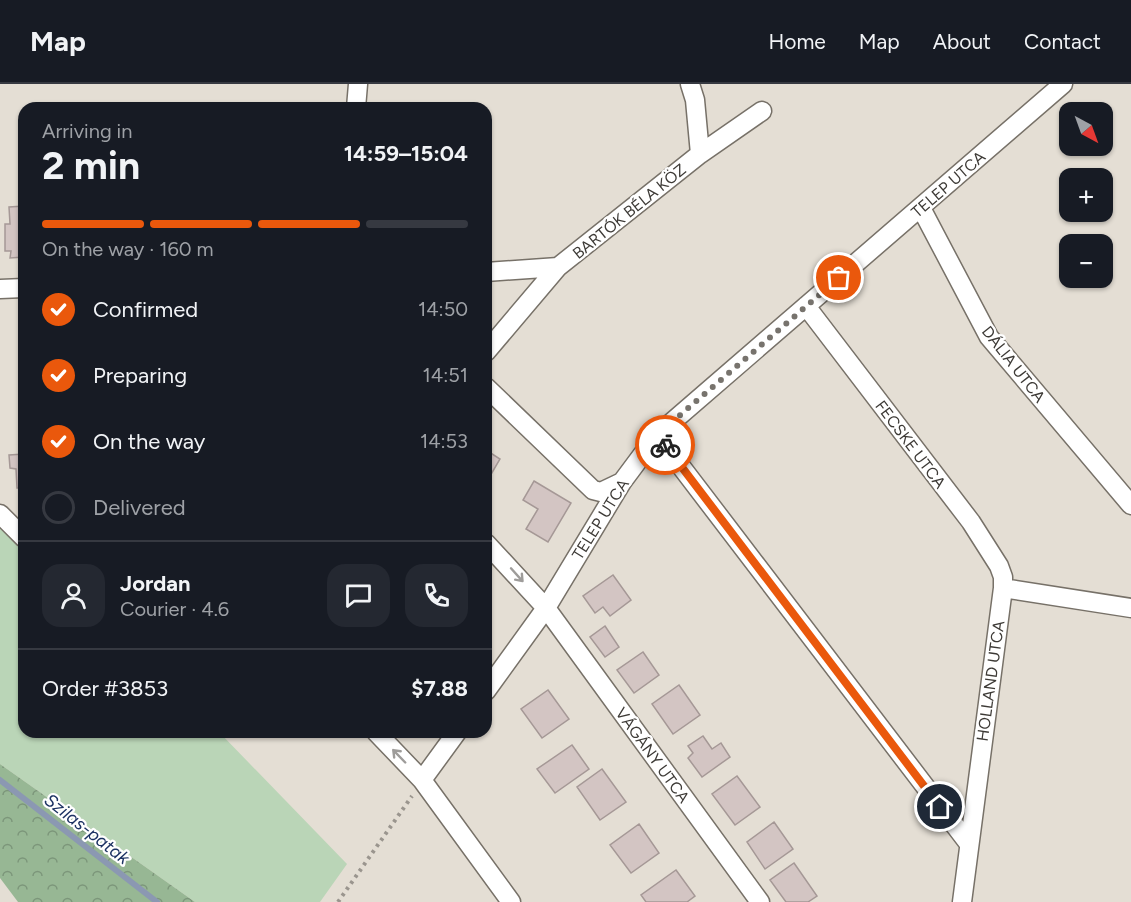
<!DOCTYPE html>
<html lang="en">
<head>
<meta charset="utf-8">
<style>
	:root { --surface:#171b24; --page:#242831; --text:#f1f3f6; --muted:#9ea1a6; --line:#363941; --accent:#ea580c }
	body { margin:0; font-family:Figtree,sans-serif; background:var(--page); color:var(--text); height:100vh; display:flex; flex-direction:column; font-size:22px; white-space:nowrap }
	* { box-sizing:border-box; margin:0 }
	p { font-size:20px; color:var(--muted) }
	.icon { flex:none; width:33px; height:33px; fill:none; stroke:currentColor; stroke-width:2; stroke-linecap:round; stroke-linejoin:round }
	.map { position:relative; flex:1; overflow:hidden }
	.sheet { position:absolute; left:18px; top:18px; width:474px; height:636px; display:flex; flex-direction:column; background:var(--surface); border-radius:18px; box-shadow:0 2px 4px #0004 }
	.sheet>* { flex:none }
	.needle { width:39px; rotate:139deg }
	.tools { position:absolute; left:1059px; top:18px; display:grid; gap:12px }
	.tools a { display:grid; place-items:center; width:54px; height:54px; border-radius:12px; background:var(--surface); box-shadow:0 2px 4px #0004; font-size:30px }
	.pin { position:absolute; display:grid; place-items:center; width:51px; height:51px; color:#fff; margin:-26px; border:3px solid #fff; border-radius:50%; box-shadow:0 2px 6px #0007 }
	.courier { position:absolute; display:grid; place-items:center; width:60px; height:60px; margin:-30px; border:4px solid #ea580c; border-radius:50%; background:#fff; color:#222; box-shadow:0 2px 8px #0007 }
	.summary em { font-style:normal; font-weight:700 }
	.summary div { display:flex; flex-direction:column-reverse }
	.summary { display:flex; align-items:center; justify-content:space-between; height:102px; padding:0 24px }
	h1 { font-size:39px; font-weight:700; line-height:45px }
	.bar { display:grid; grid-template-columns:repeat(4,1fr); gap:9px 6px; align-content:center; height:72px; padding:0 24px }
	.bar i { height:8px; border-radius:4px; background:var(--line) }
	.bar .current { background:var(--accent) }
	.bar p { grid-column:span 4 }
	.line { display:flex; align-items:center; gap:15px; padding:0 24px; border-top:2px solid var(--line) }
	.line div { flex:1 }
	.round { display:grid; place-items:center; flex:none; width:63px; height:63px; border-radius:18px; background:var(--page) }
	ol { padding:0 24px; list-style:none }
	li { display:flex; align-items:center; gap:18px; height:66px }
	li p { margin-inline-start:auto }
	li .icon { padding:6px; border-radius:50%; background:var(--accent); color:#fff; stroke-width:4 }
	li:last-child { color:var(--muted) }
	li i { width:33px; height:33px; border:3px solid var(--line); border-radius:50% }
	header { display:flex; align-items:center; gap:36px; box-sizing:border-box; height:84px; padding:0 30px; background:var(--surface); border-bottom:2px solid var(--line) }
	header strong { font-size:28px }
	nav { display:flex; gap:33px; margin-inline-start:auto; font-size:21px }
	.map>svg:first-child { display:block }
</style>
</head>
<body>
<header>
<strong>Map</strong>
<nav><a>Home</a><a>Map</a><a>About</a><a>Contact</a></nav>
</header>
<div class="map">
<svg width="1131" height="818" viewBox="0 0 1131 818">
	<defs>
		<pattern id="forest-crowns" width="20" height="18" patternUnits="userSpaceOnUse" patternTransform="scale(1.5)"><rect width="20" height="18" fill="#97b794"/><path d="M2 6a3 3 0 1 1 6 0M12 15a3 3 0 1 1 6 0" fill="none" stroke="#7c967a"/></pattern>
	</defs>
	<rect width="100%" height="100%" fill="#e4ded4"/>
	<path fill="#bad5b7" d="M0,425L24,449V648H219L347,780L320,818H195L0,680Z"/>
	<path fill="url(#forest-crowns)" d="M0,680L195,818H18L0,794Z"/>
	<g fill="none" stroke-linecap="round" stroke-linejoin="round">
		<path stroke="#8b98b2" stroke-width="6" d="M0,696L157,818"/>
	</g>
	<path fill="#d3c5c3" stroke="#a59896" stroke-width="1.5" d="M24,122V173L10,174L11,167H5V140H10L9,123Z
		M486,366L500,375L486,399Z
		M24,370V404H17L16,385L10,384L9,371Z
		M534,397L571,419L548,458L526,445L538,425L523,416Z
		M613,491L631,516L610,532L603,523L595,529L583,512Z
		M605,542L619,563L605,573L590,553Z
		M643,568L659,591L634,609L617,586Z
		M679,601L700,631L673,650L652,620Z
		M548,606L569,635L542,654L521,625Z
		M703,652L712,665L721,659L730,673L702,693L688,674L693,669L688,662Z
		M572,661L589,685L555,709L537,685Z
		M602,685L626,718L600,736L577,703Z
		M737,692L760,723L735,741L712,710Z
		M774,738L793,765L765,785L747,758Z
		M639,740L659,769L631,789L610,761Z
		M794,779L817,812L808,818H786L770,796Z
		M676,786L695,812L687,818H646L641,811Z"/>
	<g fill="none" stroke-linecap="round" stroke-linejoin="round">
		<g stroke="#777168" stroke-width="21">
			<path id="minor" d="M690,0L695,16L700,70
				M356,24L358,0
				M921,124L989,253L1131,421
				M486,188L558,183
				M0,205L24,204
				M806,222L971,438L999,482L1003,493V504
				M486,268L558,183L700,70L762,27
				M486,303L593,406L601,408L622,398
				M657,351L969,760
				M0,430L24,454
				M486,459L546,524L760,818
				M486,607L546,524L622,398L657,351L1063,0
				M376,648L422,696L511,818
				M422,696L457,648
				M962,818L1003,504L1131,524"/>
		</g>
		<path stroke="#9a958e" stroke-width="4" stroke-dasharray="3 4.5" stroke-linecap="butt" d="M338,818L412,712"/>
		<use href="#minor" stroke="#fff" stroke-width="18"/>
	</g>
	<defs><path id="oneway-shaft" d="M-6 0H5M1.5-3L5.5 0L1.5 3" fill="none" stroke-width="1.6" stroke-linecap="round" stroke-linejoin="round" transform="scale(1.5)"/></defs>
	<g stroke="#9e9c9a">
		<use href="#oneway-shaft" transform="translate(517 491) rotate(48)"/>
		<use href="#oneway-shaft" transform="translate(399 672) rotate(-134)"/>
	</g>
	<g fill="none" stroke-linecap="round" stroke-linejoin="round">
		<path stroke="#77736d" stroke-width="6" stroke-dasharray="0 10.8" d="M665,361L657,351L839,194"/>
		<path stroke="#ea580c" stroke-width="8" d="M665,361L940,723"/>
	</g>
	<g text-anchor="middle" stroke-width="4.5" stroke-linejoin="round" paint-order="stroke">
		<g font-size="16" fill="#3d3a36" stroke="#fff">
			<text transform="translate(948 100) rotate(-41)" y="6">TELEP UTCA</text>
			<text transform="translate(629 127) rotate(-39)" y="6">BARTÓK BÉLA KÖZ</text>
			<text transform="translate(1014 280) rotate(52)" y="6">DÁLIA UTCA</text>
			<text transform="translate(911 360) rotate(53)" y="6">FECSKE UTCA</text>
			<text transform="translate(600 435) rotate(-58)" y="6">TELEP UTCA</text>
			<text transform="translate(990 597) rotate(-82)" y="6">HOLLAND UTCA</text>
			<text transform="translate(653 671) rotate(54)" y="6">VÁGÁNY UTCA</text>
		</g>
		<g font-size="18" font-style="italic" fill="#1c3263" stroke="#fff">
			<text transform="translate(87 745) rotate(38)" y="6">Szilas-patak</text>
		</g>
	</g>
</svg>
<div class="tools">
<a><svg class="needle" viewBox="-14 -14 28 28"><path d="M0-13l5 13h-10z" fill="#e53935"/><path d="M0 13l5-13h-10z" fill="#9ea1a6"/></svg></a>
<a>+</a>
<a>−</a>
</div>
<div class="pin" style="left:839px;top:194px;background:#ea580c"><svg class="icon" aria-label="bag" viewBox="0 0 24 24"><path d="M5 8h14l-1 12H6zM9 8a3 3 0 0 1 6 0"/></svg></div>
<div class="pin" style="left:940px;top:723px;background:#1f2937"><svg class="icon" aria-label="home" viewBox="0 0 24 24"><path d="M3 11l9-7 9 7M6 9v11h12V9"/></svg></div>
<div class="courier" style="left:665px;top:361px"><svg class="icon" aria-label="bike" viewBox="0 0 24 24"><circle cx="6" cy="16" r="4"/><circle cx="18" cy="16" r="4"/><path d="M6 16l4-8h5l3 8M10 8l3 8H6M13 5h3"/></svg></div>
<section class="sheet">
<div class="summary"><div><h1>2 min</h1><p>Arriving in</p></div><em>14:59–15:04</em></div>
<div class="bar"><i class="current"></i><i class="current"></i><i class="current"></i><i></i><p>On the way · 160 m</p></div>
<ol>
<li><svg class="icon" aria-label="check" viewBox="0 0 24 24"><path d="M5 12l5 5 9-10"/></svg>Confirmed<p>14:50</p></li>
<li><svg class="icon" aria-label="check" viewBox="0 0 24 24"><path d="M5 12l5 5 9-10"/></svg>Preparing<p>14:51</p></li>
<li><svg class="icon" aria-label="check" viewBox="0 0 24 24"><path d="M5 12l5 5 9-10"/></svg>On the way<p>14:53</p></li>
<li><i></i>Delivered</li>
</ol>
<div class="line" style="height:108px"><a class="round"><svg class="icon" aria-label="person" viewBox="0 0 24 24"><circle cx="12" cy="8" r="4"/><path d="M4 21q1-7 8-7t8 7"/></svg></a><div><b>Jordan</b><p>Courier · 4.6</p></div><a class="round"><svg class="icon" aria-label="chat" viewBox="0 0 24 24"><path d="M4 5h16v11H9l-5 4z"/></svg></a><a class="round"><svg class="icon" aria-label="phone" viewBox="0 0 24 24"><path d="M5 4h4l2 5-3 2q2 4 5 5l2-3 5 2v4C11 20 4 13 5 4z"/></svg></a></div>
<div class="line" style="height:78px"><div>Order #3853</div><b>$7.88</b></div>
</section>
</div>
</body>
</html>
